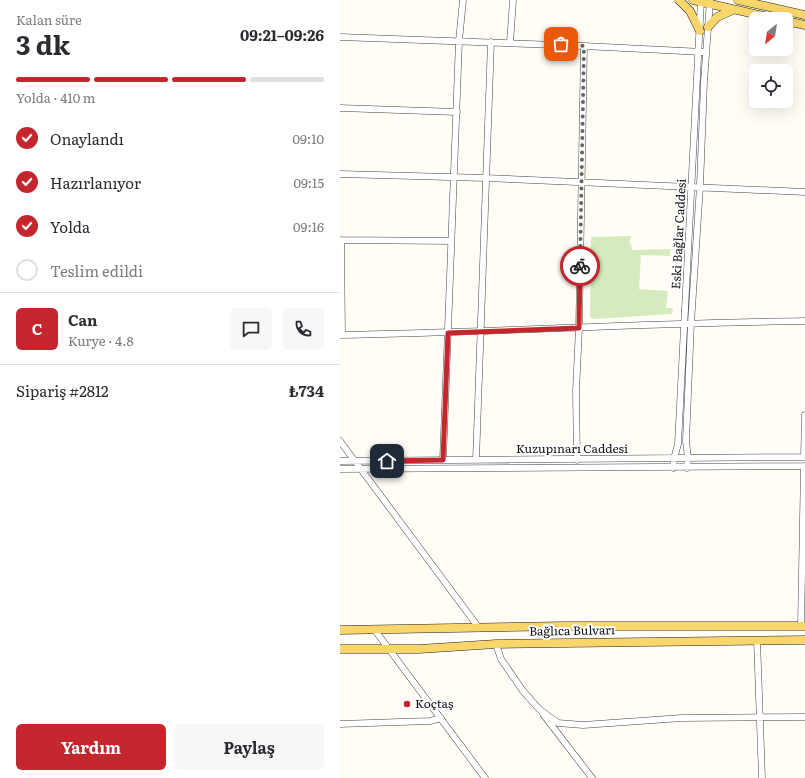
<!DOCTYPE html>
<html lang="tr">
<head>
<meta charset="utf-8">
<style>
	:root { --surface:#fff; --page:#f7f7f7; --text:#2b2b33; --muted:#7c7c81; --line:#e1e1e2; --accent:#c4262e }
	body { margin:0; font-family:Literata,serif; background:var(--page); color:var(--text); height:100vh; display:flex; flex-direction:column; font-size:15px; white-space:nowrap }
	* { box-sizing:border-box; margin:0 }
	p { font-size:13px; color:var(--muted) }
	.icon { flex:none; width:22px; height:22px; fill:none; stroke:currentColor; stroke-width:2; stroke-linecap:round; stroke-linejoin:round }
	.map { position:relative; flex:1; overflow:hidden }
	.details { display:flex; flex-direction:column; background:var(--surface); width:340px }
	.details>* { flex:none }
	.needle { width:26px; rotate:210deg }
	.tools { position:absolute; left:409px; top:12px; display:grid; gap:8px }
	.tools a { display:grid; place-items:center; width:44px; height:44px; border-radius:6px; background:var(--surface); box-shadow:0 4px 16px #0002; font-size:20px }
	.pin { position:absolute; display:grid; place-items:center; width:34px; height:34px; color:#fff; margin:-17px; border-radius:8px; box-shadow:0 2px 6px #0006 }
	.courier { position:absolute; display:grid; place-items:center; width:40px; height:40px; margin:-20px; border:3px solid #c4262e; border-radius:50%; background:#fff; color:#222; box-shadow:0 1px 5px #0007 }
	.headline em { font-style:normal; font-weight:700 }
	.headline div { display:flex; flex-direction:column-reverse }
	.headline { display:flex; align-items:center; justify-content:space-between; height:68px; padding:0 16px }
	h1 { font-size:26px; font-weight:700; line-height:30px }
	.bar { display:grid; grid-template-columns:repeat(4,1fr); gap:6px 4px; align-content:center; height:48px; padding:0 16px }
	.bar i { height:5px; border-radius:3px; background:var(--line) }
	.bar .on { background:var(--accent) }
	.bar p { grid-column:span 4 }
	.line { display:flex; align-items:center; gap:10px; padding:0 16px; border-top:1px solid var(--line) }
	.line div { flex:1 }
	.round { display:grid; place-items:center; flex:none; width:42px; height:42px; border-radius:6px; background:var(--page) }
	ol { padding:0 16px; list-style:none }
	li { display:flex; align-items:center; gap:12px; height:44px }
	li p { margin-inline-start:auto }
	li .icon { padding:4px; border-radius:50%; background:var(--accent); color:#fff; stroke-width:4 }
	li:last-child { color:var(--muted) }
	li i { width:22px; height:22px; border:2px solid var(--line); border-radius:50% }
	.button { display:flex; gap:8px; margin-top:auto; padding:8px 16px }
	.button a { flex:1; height:46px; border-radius:6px; background:var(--accent); color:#fff; font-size:16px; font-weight:700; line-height:46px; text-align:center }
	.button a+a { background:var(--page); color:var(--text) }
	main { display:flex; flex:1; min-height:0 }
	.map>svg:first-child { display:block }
</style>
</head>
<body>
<main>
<section class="details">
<div class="headline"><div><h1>3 dk</h1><p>Kalan süre</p></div><em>09:21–09:26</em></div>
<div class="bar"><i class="on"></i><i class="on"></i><i class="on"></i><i></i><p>Yolda · 410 m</p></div>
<ol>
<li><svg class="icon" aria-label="check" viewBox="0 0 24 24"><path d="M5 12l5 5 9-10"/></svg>Onaylandı<p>09:10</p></li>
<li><svg class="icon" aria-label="check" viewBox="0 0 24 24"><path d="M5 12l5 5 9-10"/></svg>Hazırlanıyor<p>09:15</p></li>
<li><svg class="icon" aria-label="check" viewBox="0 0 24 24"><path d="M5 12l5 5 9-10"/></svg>Yolda<p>09:16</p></li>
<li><i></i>Teslim edildi</li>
</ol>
<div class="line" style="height:72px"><b class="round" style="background:var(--accent);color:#fff">C</b><div><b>Can</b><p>Kurye · 4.8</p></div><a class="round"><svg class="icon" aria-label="chat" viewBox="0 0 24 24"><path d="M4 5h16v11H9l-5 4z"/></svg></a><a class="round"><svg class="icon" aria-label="phone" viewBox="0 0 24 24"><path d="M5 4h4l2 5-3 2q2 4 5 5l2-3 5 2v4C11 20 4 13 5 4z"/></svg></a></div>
<div class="line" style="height:52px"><div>Sipariş #2812</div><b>₺734</b></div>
<div class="button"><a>Yardım</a><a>Paylaş</a></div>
</section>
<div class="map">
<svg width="465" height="778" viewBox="0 0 465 778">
	<rect width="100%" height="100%" fill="#fffdf5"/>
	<path fill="#d5ebbd" d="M292,236L289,242L291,244L292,250L330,249V256L301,255L299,289L328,291L326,308H333L332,314L254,319L250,317L251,237Z"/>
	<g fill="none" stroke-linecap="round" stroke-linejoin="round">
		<g stroke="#444" stroke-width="7">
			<path id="minor" d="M0,37L244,46L239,328L236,391L237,460
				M170,43L173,0
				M244,46L363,52
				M0,108L117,112
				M0,174L145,178L465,192
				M0,240L111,241
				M1,240L2,335
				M0,335C155,332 310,323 465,321
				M0,441L139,628
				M464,457L465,415
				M103,460L119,41L123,0
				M136,460L151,42
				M0,461L465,457
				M333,468L334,459L338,444L361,0
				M347,468L348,458L346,441L351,323L360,186L364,82L370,0
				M0,469L465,466
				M461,626L464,466
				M34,629L145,778
				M417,640L422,778
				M156,644L161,659L183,691L199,709L218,723L243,725L342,718L465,717
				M203,714L252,778
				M0,724L90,721L101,718"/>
		</g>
		<g stroke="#222" stroke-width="9">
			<path id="major" d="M339,0L350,11L360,31
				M353,0L437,19
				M398,0L465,15
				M446,21L465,25
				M368,27L377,17L393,10
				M0,630L224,626H465
				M0,649H79L156,644L465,640"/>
		</g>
		<use href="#minor" stroke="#fff" stroke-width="6"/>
		<use href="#major" stroke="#f9d66b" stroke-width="8"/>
	</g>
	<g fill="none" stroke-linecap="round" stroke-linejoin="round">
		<path stroke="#646461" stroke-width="4" stroke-dasharray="0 7.2" d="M221,44L244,46L240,266"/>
		<path stroke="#c4262e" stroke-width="5" d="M47,461L103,460L108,333L239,328L240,266"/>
	</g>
	<circle fill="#c4262e" stroke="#fff" stroke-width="1.5" cx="67" cy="704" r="4"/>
	<g text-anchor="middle" stroke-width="4" stroke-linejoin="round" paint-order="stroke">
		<g font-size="12" fill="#111" stroke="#fff">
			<text transform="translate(339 234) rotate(-87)" y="4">Eski Bağlar Caddesi</text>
			<text x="232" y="453">Kuzupınarı Caddesi</text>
			<text transform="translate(232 631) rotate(-1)" y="4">Bağlıca Bulvarı</text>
		</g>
		<g font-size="12" fill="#111" stroke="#fff" text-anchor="start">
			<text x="75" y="708">Koçtaş</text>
		</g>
	</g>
</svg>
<div class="tools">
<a><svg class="needle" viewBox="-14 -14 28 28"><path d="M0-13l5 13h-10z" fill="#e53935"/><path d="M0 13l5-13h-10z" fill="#7c7c81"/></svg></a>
<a><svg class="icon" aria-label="locate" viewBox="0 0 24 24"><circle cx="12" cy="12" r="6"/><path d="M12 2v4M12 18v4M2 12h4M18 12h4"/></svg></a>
</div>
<div class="pin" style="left:221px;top:44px;background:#ea580c"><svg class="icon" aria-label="bag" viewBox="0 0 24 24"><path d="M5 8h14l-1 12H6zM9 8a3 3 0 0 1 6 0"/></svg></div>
<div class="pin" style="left:47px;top:461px;background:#1f2937"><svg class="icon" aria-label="home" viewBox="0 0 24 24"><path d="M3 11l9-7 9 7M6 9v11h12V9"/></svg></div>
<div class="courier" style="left:240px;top:266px"><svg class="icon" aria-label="bike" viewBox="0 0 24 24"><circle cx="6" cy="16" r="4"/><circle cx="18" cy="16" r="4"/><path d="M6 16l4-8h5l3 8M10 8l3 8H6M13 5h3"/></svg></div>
</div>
</main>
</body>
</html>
